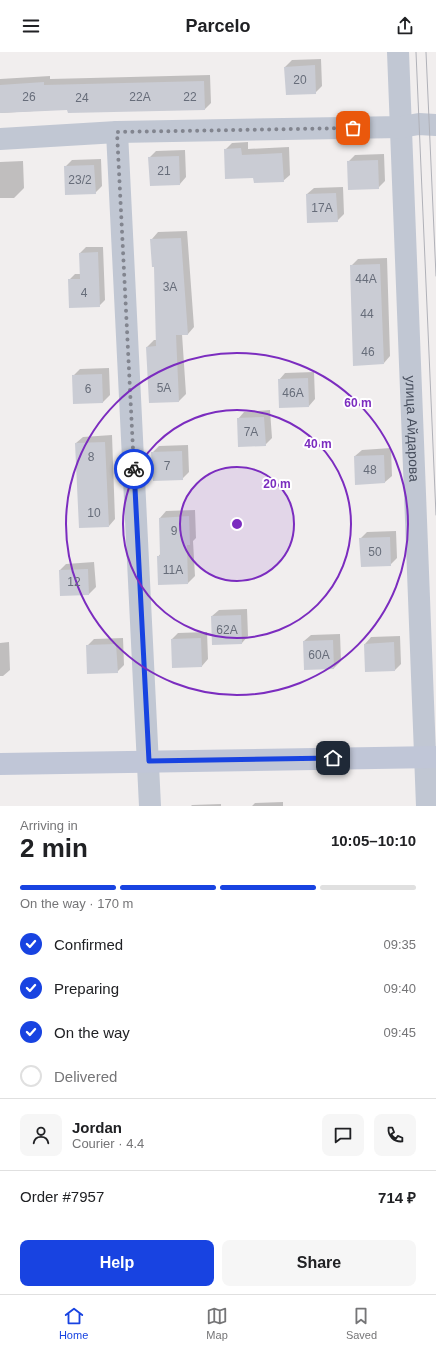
<!DOCTYPE html>
<html lang="en">
<head>
<meta charset="utf-8">
<style>
	:root { --surface:#fff; --page:#f6f6f6; --text:#202124; --muted:#757577; --line:#e0e0e0; --accent:#1843e1 }
	body { margin:0; font-family:Helvetica,sans-serif; background:var(--page); color:var(--text); height:100vh; display:flex; flex-direction:column; font-size:15px; white-space:nowrap }
	* { box-sizing:border-box; margin:0 }
	p { font-size:13px; color:var(--muted) }
	.icon { flex:none; width:22px; height:22px; fill:none; stroke:currentColor; stroke-width:2; stroke-linecap:round; stroke-linejoin:round }
	.map { position:relative; height:754px; overflow:hidden }
	.details { display:flex; flex-direction:column; background:var(--surface); flex:1 }
	.details>* { flex:none }
	.pin { position:absolute; display:grid; place-items:center; width:34px; height:34px; color:#fff; margin:-17px; border-radius:8px; box-shadow:0 2px 6px #0006 }
	.courier { position:absolute; display:grid; place-items:center; width:40px; height:40px; margin:-20px; border:3px solid #1843e1; border-radius:50%; background:#fff; color:#222; box-shadow:0 1px 5px #0007 }
	.summary em { font-style:normal; font-weight:700 }
	.summary div { display:flex; flex-direction:column-reverse }
	.summary { display:flex; align-items:center; justify-content:space-between; height:68px; padding:0 20px }
	h1 { font-size:26px; font-weight:700; line-height:30px }
	.bar { display:grid; grid-template-columns:repeat(4,1fr); gap:6px 4px; align-content:center; height:48px; padding:0 20px }
	.bar i { height:5px; border-radius:3px; background:var(--line) }
	.bar .on { background:var(--accent) }
	.bar p { grid-column:span 4 }
	.line { display:flex; align-items:center; gap:10px; padding:0 20px; border-top:1px solid var(--line) }
	.line div { flex:1 }
	.round { display:grid; place-items:center; flex:none; width:42px; height:42px; border-radius:8px; background:var(--page) }
	ol { padding:0 20px; list-style:none }
	li { display:flex; align-items:center; gap:12px; height:44px }
	li p { margin-inline-start:auto }
	li .icon { padding:4px; border-radius:50%; background:var(--accent); color:#fff; stroke-width:4 }
	li:last-child { color:var(--muted) }
	li i { width:22px; height:22px; border:2px solid var(--line); border-radius:50% }
	.primary-button { display:flex; gap:8px; margin-top:auto; padding:8px 20px }
	.primary-button a { flex:1; height:46px; border-radius:8px; background:var(--accent); color:#fff; font-size:16px; font-weight:700; line-height:46px; text-align:center }
	.primary-button a+a { background:var(--page); color:var(--text) }
	header { display:flex; justify-content:space-between; align-items:center; height:52px; padding:0 20px; background:var(--surface); font-size:18px; font-weight:700 }
	.tabs { display:flex; justify-content:space-around; align-items:center; height:56px; border-top:1px solid var(--line); background:var(--surface); font-size:11px; color:var(--muted) }
	.tabs a { display:grid; justify-items:center; gap:2px }
	.tabs .on { color:var(--accent) }
	.map>svg:first-child { display:block }
</style>
</head>
<body>
<header><svg class="icon" aria-label="menu" viewBox="0 0 24 24"><path d="M4 6h16M4 12h16M4 18h16"/></svg>Parcelo<svg class="icon" aria-label="share" viewBox="0 0 24 24"><path d="M12 15V3M7 8l5-5 5 5M5 13v7h14v-7"/></svg></header>
<div class="map">
<svg width="436" height="754" viewBox="0 0 436 754">
	<rect width="100%" height="100%" fill="#f1eeee"/>
	<path fill="#0003" d="M321,7L322,34L315,41L285,15L292,8Z
		M210,23L211,51L205,57H68L0,61V27L50,24V27Z
		M248,90V97L289,95L290,123L283,129L254,125L225,98L232,91Z
		M185,98L186,125L180,132L149,106L156,99Z
		M384,102L385,129L378,136L348,110L355,103Z
		M101,107L102,134L95,141L65,115L72,108Z
		M23,109L24,136L14,146H0V110Z
		M343,135L344,162L337,169L307,142L314,136Z
		M187,179L194,275L188,282H182L186,342L179,349L150,350L147,295L154,288H157L155,214L152,187L158,180Z
		M86,195H103L105,248L99,254L69,228L75,222H81L80,201Z
		M387,206L390,304L384,311L351,214L358,207Z
		M109,316L110,343L103,350L74,351L73,324L80,317Z
		M314,320L315,347L309,354L279,328L285,321Z
		M270,358L272,386L265,393L238,367L244,360Z
		M112,383L115,467L109,474L76,391L83,385Z
		M188,393L189,420L182,427L152,401L159,394Z
		M391,396L392,424L385,430L356,432L355,404L362,398Z
		M195,458L196,486L193,489L195,524L188,531L158,505L161,501L160,466L166,459Z
		M396,479L397,506L390,513L360,487L367,480Z
		M94,510L96,535L89,542L60,518L66,512Z
		M247,557L248,584L242,591L212,564L219,558Z
		M207,580L208,607L202,614L172,587L178,581Z
		M340,582L341,609L334,616L305,617L304,589L311,583Z
		M400,584L401,612L395,618L365,592L371,585Z
		M123,586L124,613L117,620L87,594L94,587Z
		M9,590L10,618L3,624H0V591Z
		M283,750V754H252L255,751Z
		M221,752V754H191L192,753Z"/>
	<path fill="#caccd4" d="M315,13L316,42L286,43L284,15Z
		M204,29L205,58L68,61L67,58L0,61V33L44,30V33Z
		M241,96L242,103L282,101L284,130L254,131L253,126L225,127L224,97Z
		M179,104L180,133L150,134L148,105Z
		M378,108L379,137L348,138L347,109Z
		M94,113L96,142L65,143L64,114Z
		M336,141L338,170L307,171L306,142Z
		M181,186L188,283H176L179,350L149,351L146,295L156,294L154,215H152L150,187Z
		M98,200L100,255L69,256L68,227H80L79,201Z
		M380,212L384,312L353,314L350,213Z
		M102,322L103,351L73,352L72,323Z
		M308,326L309,355L279,356L278,327Z
		M264,365L266,394L238,395L237,366Z
		M105,390L109,475L79,476L75,391Z
		M182,399L183,428L153,429L151,400Z
		M384,403L385,431L355,433L354,404Z
		M189,464L190,493H187L188,532L158,533L157,504H160L159,466Z
		M390,485L391,514L361,515L359,486Z
		M88,517L89,543L60,544L59,518Z
		M241,563L242,592L212,593L211,564Z
		M201,586L202,615L172,616L171,587Z
		M333,588L334,617L304,618L303,589Z
		M394,590L395,619L365,620L364,592Z
		M116,592L118,621L87,622L86,593Z"/>
	<g fill="none" stroke-linecap="round" stroke-linejoin="round">
		<g stroke="#c1c7d3" stroke-width="22">
			<path id="s1" d="M398,0L427,754"/>
			<path d="M117,80L150,754"/>
			<path d="M0,87L117,80L401,75L419,72L436,73"/>
		</g>
		<path stroke="#c0c6d7" stroke-width="22" d="M0,712L436,705"/>
		<path stroke="#b0b1b8" stroke-width="1" d="M416,0L436,463
			M426,0L436,224"/>
	</g>
	<g fill="none" stroke-linecap="round" stroke-linejoin="round">
		<path stroke="#82858f" stroke-width="4" stroke-dasharray="0 7.2" d="M134,417L117,80L353,76"/>
		<path stroke="#1843e1" stroke-width="5" d="M134,417L149,709L333,706"/>
	</g>
	<circle cx="237" cy="472" r="57" fill="#7b2cbf" fill-opacity=".12"/>
	<g fill="none" stroke="#7b2cbf" stroke-width="2">
		<circle cx="237" cy="472" r="57"/>
		<circle cx="237" cy="472" r="114"/>
		<circle cx="237" cy="472" r="171"/>
	</g>
	<g text-anchor="middle" stroke-width="4" stroke-linejoin="round" paint-order="stroke">
		<g font-size="12" fill="#676d7a">
			<text x="300" y="32">20</text>
			<text x="29" y="49">26</text>
			<text x="140" y="49">22А</text>
			<text x="190" y="49">22</text>
			<text x="82" y="50">24</text>
			<text x="164" y="123">21</text>
			<text x="80" y="132">23/2</text>
			<text x="322" y="160">17А</text>
			<text x="366" y="231">44А</text>
			<text x="170" y="239">3А</text>
			<text x="84" y="245">4</text>
			<text x="367" y="266">44</text>
			<text x="368" y="304">46</text>
			<text x="164" y="340">5А</text>
			<text x="88" y="341">6</text>
			<text x="293" y="345">46А</text>
			<text x="251" y="384">7А</text>
			<text x="91" y="409">8</text>
			<text x="167" y="418">7</text>
			<text x="370" y="422">48</text>
			<text x="94" y="465">10</text>
			<text x="174" y="483">9</text>
			<text x="375" y="504">50</text>
			<text x="173" y="522">11А</text>
			<text x="74" y="534">12</text>
			<text x="227" y="582">62А</text>
			<text x="319" y="607">60А</text>
		</g>
		<g font-size="14" fill="#464d5c" stroke="#fff">
			<text dy="5" stroke="none"><textPath href="#s1" startOffset="377">улица Айдарова</textPath></text>
		</g>
	</g>
	<circle cx="237" cy="472" r="6" fill="#7b2cbf" stroke="#fff" stroke-width="2"/>
	<g font-size="12" text-anchor="middle" font-weight="bold" fill="#7b2cbf" stroke="#fff" stroke-width="4" stroke-linejoin="round" paint-order="stroke">
		<text x="358" y="355">60 m</text>
		<text x="318" y="396">40 m</text>
		<text x="277" y="436">20 m</text>
	</g>
</svg>
<div class="pin" style="left:353px;top:76px;background:#ea580c"><svg class="icon" aria-label="bag" viewBox="0 0 24 24"><path d="M5 8h14l-1 12H6zM9 8a3 3 0 0 1 6 0"/></svg></div>
<div class="pin" style="left:333px;top:706px;background:#1f2937"><svg class="icon" aria-label="home" viewBox="0 0 24 24"><path d="M3 11l9-7 9 7M6 9v11h12V9"/></svg></div>
<div class="courier" style="left:134px;top:417px"><svg class="icon" aria-label="bike" viewBox="0 0 24 24"><circle cx="6" cy="16" r="4"/><circle cx="18" cy="16" r="4"/><path d="M6 16l4-8h5l3 8M10 8l3 8H6M13 5h3"/></svg></div>
</div>
<section class="details">
<div class="summary"><div><h1>2 min</h1><p>Arriving in</p></div><em>10:05–10:10</em></div>
<div class="bar"><i class="on"></i><i class="on"></i><i class="on"></i><i></i><p>On the way · 170 m</p></div>
<ol>
<li><svg class="icon" aria-label="check" viewBox="0 0 24 24"><path d="M5 12l5 5 9-10"/></svg>Confirmed<p>09:35</p></li>
<li><svg class="icon" aria-label="check" viewBox="0 0 24 24"><path d="M5 12l5 5 9-10"/></svg>Preparing<p>09:40</p></li>
<li><svg class="icon" aria-label="check" viewBox="0 0 24 24"><path d="M5 12l5 5 9-10"/></svg>On the way<p>09:45</p></li>
<li><i></i>Delivered</li>
</ol>
<div class="line" style="height:72px"><a class="round"><svg class="icon" aria-label="person" viewBox="0 0 24 24"><circle cx="12" cy="8" r="4"/><path d="M4 21q1-7 8-7t8 7"/></svg></a><div><b>Jordan</b><p>Courier · 4.4</p></div><a class="round"><svg class="icon" aria-label="chat" viewBox="0 0 24 24"><path d="M4 5h16v11H9l-5 4z"/></svg></a><a class="round"><svg class="icon" aria-label="phone" viewBox="0 0 24 24"><path d="M5 4h4l2 5-3 2q2 4 5 5l2-3 5 2v4C11 20 4 13 5 4z"/></svg></a></div>
<div class="line" style="height:52px"><div>Order #7957</div><b>714 ₽</b></div>
<div class="primary-button"><a>Help</a><a>Share</a></div>
</section>
<nav class="tabs">
<a class="on"><svg class="icon" aria-label="home" viewBox="0 0 24 24"><path d="M3 11l9-7 9 7M6 9v11h12V9"/></svg>Home</a>
<a><svg class="icon" aria-label="map" viewBox="0 0 24 24"><path d="M3 6l6-2 6 2 6-2v14l-6 2-6-2-6 2zM9 4v14M15 6v14"/></svg>Map</a>
<a><svg class="icon" aria-label="saved" viewBox="0 0 24 24"><path d="M7 4h10v16l-5-4-5 4z"/></svg>Saved</a>
</nav>
</body>
</html>
